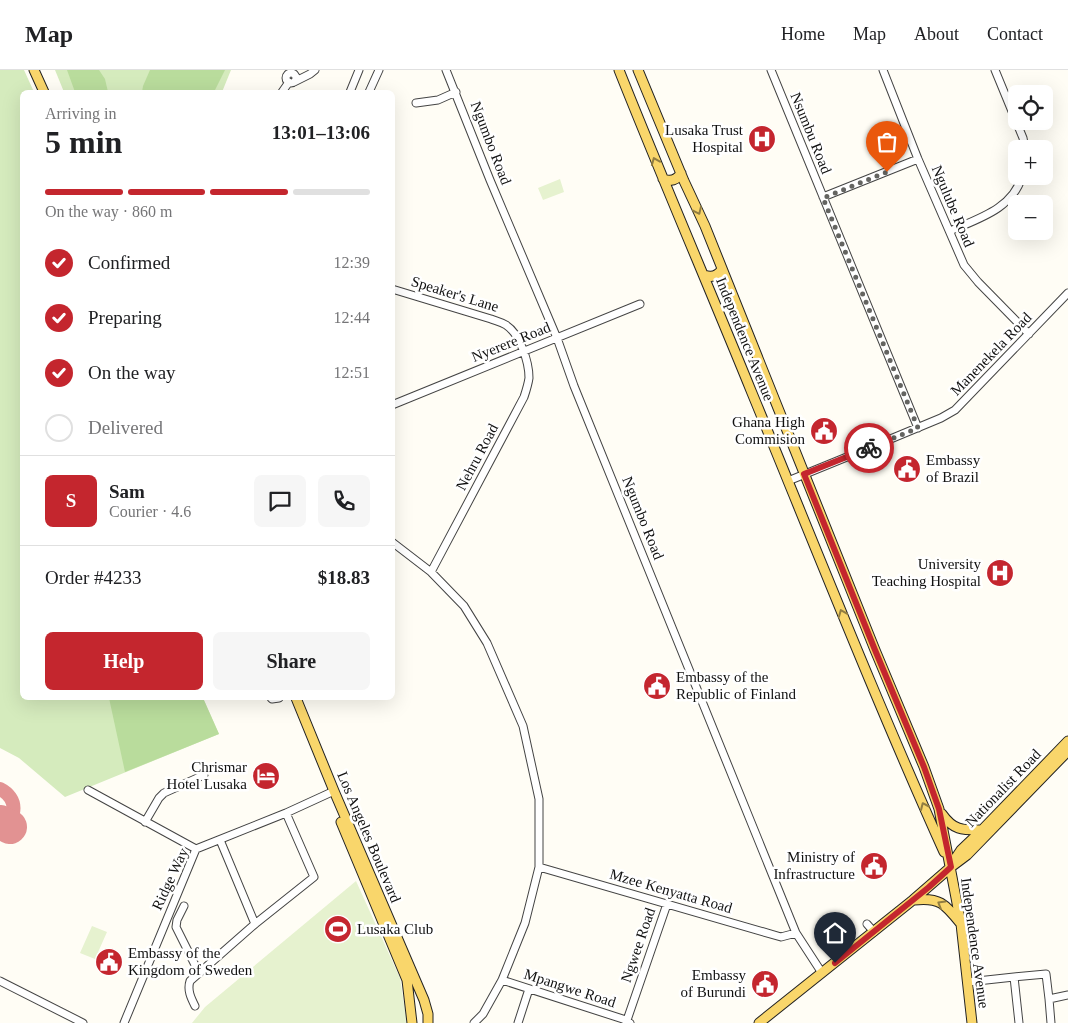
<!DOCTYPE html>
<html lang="en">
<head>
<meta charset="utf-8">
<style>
	:root { --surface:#fff; --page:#f6f6f6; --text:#202124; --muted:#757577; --line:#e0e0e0; --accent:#c4262e }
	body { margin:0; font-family:Georgia,serif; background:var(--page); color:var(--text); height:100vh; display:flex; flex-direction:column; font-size:19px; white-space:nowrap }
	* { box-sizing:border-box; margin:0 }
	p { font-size:16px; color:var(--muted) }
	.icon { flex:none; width:28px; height:28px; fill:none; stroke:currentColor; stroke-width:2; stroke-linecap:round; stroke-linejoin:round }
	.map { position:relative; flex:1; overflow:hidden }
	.details { position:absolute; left:20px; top:20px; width:375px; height:610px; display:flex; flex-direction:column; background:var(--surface); border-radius:8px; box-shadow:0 5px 20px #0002 }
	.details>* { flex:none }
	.fabs { position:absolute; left:1008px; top:15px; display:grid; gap:10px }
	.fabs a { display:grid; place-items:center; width:45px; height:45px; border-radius:8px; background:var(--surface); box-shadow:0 5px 20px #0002; font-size:25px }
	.pin { position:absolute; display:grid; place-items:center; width:42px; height:42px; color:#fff; margin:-51px -21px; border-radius:50% 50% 50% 0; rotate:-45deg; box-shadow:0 0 5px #0007 }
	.pin .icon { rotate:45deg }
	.courier { position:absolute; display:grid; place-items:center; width:50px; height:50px; margin:-25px; border:4px solid #c4262e; border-radius:50%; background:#fff; color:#222; box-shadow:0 1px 6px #0007 }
	.overview em { font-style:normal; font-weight:800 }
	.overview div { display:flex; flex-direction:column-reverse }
	.overview { display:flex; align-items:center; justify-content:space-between; height:85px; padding:0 25px }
	h1 { font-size:32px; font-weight:800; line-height:38px }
	.bar { display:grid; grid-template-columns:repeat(4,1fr); gap:8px 5px; align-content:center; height:60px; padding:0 25px }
	.bar i { height:6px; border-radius:4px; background:var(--line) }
	.bar .current { background:var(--accent) }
	.bar p { grid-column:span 4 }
	.line { display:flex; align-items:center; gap:12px; padding:0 25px; border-top:1px solid var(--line) }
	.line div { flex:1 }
	.round { display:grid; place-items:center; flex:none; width:52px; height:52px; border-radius:8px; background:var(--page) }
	ol { padding:0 25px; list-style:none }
	li { display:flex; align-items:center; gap:15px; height:55px }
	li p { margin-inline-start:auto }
	li .icon { padding:5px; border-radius:50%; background:var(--accent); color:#fff; stroke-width:4 }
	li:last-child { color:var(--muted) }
	li i { width:28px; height:28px; border:2px solid var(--line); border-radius:50% }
	.primary-button { display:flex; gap:10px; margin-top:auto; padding:10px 25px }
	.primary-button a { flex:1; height:58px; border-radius:8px; background:var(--accent); color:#fff; font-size:20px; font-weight:800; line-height:58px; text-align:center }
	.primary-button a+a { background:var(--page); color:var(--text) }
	header { display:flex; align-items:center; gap:30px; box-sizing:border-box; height:70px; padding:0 25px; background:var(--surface); border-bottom:1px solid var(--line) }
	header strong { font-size:24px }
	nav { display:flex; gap:28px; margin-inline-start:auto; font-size:18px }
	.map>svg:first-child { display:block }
</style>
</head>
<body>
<header>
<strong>Map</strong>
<nav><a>Home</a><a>Map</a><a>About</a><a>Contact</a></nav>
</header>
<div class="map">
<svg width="1068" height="953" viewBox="0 0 1068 953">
	<rect width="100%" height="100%" fill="#fffdf5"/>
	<path fill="#d5ebbd" d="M0,0H24L34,22H22V628H203L219,664L65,727L19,688L0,678Z
		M55,0H231L222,22H64Z"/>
	<path fill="#b9dc9c" d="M67,0H99L105,9L108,22H75Z
		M150,0H225L214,22H142L143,16Z
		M109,628H203L219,664L125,702Z"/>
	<path fill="#e6f2cf" d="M560,109L564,122L543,130L538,118Z
		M356,811L400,908L407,953H192L205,937Z
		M92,856L107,862L95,889L80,883Z"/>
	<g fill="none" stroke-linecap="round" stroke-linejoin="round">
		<path stroke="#e29292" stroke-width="14" d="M0,719C18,728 18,748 0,758"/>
		<path stroke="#e29292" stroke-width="34" d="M0,752L10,757"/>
		<g stroke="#444" stroke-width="9">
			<path id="minor" d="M446,0L490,110L557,268L574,316L796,863L822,903
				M771,0L918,358
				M883,0L918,89L964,195L978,212L1029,264
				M995,0L1016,51
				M286 8a5 5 0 1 1 10 0a5 5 0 1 1-10 0Z
				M294,12L310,4L315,0
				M282,22L289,12
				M350,22L359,0
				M369,22L379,0
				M416,33L438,30L456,22
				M1016,51L1023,68L1025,79
				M823,127L918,89
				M950,161C977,149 1013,139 1022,106
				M392,219L491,249C496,251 501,252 506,255C520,264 529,292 529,308C528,315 526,321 524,327L431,502
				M392,335L640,234
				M788,411L864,380L941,348L955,340L1068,223
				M392,472L431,502L464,536L487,573L523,656L539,729V797L525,853L502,910L483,944L474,953
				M271,628L272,629L279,628
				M88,720L196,779
				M145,752L159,728L164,723L204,705
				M220,770L255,854
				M539,797L781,867L796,863
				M184,836L177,850L176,857L199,903
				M867,854L874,862
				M1014,907L1046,904L1049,929L1068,925
				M502,910L626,950L630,953
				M0,911L83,953
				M968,912L1014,907L1019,953
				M1049,929L1051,953
				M195,936C191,928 187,920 190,911L255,854L314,807L286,743
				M124,953L196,779L286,743L334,721
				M518,953L529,919
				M626,953L667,834"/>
		</g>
		<g stroke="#222" stroke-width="11">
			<path id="major" d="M34,0L44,22
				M619,0C662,108 708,215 752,323C815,476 876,631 944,782
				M638,0L684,111L705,156L875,580L924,697L939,739L961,854L972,953
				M663,109C671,112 677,110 681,103
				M704,205C712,208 718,206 722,199
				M296,628L334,721L424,930L428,944V953
				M942,744C954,761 963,760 982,760
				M341,752L407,910L412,953
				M953,792L961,780L982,760L1068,671
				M914,830C940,827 945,834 961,854
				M759,953L913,830L951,797L967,785L1068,681"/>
		</g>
		<use href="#minor" stroke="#fff" stroke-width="7"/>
		<use href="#major" stroke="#f9d66b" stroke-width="9"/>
	</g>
	<defs><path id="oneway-chevron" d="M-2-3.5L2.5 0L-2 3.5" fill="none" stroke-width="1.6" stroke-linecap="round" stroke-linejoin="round" transform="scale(1.25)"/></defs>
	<g stroke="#917d42">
		<use href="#oneway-chevron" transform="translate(655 91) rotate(-112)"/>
		<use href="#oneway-chevron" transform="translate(698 141) rotate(65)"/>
		<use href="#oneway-chevron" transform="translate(842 543) rotate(-112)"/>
		<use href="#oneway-chevron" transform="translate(924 736) rotate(-114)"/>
		<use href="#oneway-chevron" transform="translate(941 834) rotate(-149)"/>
	</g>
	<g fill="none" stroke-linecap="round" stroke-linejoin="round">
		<path stroke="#646461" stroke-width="5" stroke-dasharray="0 9" d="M869,378L918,358L823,128L887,102"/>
		<path stroke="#c4262e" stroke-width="6" d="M835,893L929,817L951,797L939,739L924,697L875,580L804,404L869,378"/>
	</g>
	<defs>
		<g id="hospital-disc" transform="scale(1.4375)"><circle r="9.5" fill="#c4262e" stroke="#fff"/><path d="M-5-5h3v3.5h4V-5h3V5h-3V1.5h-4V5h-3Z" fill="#fff"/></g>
		<g id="civic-disc" transform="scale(1.4375)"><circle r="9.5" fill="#c4262e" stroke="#fff"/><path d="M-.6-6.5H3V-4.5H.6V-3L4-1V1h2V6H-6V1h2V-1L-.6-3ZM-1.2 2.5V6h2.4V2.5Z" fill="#fff"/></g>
		<g id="hotel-disc" transform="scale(1.4375)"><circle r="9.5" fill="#c4262e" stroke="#fff"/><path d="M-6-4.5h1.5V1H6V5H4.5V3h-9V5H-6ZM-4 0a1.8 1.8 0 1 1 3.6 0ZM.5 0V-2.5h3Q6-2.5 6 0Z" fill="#fff"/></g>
		<g id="stadium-disc" transform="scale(1.4375)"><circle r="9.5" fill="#c4262e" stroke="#fff"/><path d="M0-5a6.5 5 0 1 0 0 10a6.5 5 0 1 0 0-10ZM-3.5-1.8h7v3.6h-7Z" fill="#fff"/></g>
	</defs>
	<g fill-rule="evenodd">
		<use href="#hospital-disc" x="762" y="69"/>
		<use href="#civic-disc" x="824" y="361"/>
		<use href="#civic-disc" x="907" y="399"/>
		<use href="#hospital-disc" x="1000" y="503"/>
		<use href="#civic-disc" x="657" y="616"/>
		<use href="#hotel-disc" x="266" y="706"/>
		<use href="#civic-disc" x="874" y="796"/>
		<use href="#stadium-disc" x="338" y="859"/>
		<use href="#civic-disc" x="109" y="892"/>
		<use href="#civic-disc" x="765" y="914"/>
	</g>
	<g text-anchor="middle" stroke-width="5" stroke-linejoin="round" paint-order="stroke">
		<g font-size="15" fill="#111" stroke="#fff" text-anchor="end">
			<text x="743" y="65">Lusaka Trust<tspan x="743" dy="17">Hospital</tspan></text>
			<text x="805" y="357">Ghana High<tspan x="805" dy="17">Commision</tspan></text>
			<text x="926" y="395" text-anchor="start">Embassy<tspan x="926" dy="17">of Brazil</tspan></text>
			<text x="981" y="499">University<tspan x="981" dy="17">Teaching Hospital</tspan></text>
			<text x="676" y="612" text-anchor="start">Embassy of the<tspan x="676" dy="17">Republic of Finland</tspan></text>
			<text x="247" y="702">Chrismar<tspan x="247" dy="17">Hotel Lusaka</tspan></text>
			<text x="855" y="792">Ministry of<tspan x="855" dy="17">Infrastructure</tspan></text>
			<text x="357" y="864" text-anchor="start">Lusaka Club</text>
			<text x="128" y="888" text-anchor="start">Embassy of the<tspan x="128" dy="17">Kingdom of Sweden</tspan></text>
			<text x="746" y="910">Embassy<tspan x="746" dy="17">of Burundi</tspan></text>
		</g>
		<g font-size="15" fill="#111" stroke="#fff">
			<text transform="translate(811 63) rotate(68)" y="5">Nsumbu Road</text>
			<text transform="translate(491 73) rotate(69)" y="5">Ngumbo Road</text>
			<text transform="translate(953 136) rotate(67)" y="5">Ngulube Road</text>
			<text transform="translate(455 224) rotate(17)" y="5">Speaker's Lane</text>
			<text transform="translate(745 269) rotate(68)" y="5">Independence Avenue</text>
			<text transform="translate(511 272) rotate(-22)" y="5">Nyerere Road</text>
			<text transform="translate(991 284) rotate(-46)" y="5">Manenekela Road</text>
			<text transform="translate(477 387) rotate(-62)" y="5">Nehru Road</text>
			<text transform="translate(643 448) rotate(68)" y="5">Ngumbo Road</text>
			<text transform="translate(1003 718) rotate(-46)" y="5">Nationalist Road</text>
			<text transform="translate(369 767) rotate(67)" y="5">Los Angeles Boulevard</text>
			<text transform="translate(170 809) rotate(-65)" y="5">Ridge Way</text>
			<text transform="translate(671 821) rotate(16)" y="5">Mzee Kenyatta Road</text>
			<text transform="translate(975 873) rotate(82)" y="5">Independence Avenue</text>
			<text transform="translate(638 875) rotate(-71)" y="5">Ngwee Road</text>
			<text transform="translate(570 918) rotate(18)" y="5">Mpangwe Road</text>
		</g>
	</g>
</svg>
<div class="fabs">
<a><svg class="icon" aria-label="locate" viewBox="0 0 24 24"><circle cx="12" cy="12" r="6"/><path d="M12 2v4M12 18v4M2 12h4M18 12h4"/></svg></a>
<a>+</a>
<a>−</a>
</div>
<div class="pin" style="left:887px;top:102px;background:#ea580c"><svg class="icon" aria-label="bag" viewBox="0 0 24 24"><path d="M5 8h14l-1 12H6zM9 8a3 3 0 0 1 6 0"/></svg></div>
<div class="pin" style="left:835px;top:893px;background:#1f2937"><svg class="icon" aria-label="home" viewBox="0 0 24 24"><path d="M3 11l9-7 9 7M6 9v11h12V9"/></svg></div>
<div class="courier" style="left:869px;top:378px"><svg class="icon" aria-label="bike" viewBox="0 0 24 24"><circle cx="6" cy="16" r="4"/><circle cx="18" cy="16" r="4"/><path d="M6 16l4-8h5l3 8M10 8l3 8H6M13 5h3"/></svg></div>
<section class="details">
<div class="overview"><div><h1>5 min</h1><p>Arriving in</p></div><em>13:01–13:06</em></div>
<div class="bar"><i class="current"></i><i class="current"></i><i class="current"></i><i></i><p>On the way · 860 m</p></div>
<ol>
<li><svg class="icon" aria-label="check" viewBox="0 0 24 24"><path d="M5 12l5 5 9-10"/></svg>Confirmed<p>12:39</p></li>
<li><svg class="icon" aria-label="check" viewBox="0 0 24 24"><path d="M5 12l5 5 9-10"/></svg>Preparing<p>12:44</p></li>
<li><svg class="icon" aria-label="check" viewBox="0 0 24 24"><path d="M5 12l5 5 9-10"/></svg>On the way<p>12:51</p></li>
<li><i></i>Delivered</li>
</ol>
<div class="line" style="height:90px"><b class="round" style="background:var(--accent);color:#fff">S</b><div><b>Sam</b><p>Courier · 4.6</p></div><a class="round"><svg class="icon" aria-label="chat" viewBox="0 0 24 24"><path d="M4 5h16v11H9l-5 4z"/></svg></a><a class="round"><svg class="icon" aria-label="phone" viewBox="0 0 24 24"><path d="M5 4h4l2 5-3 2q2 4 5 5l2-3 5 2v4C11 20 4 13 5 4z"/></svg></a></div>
<div class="line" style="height:65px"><div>Order #4233</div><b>$18.83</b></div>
<div class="primary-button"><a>Help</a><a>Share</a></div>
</section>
</div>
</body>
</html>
